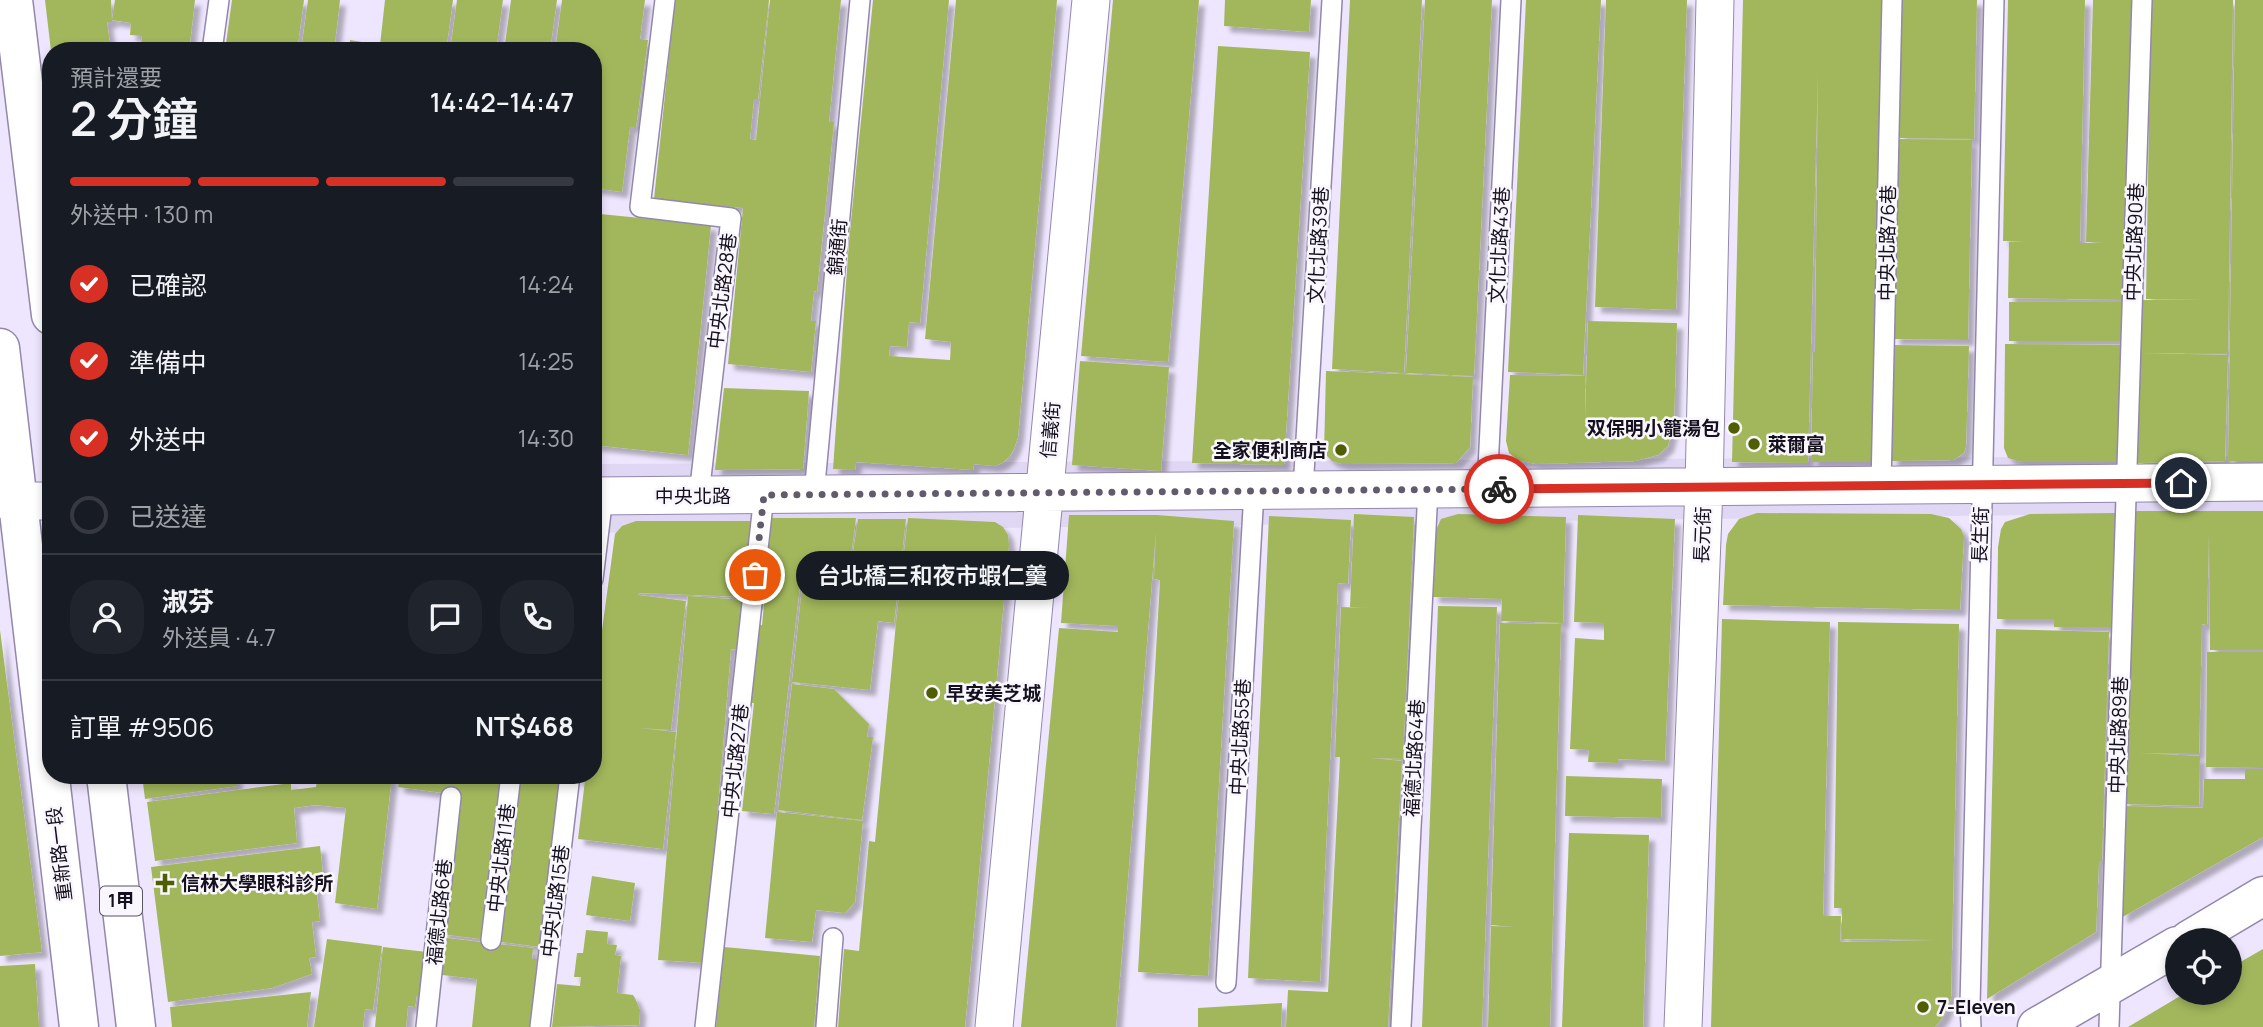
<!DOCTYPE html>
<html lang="zh-TW">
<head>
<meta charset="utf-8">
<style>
	:root { --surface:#171b24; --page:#20242c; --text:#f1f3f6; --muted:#9ea1a6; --line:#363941; --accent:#d93025 }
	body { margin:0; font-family:Manrope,"Noto Sans TC",sans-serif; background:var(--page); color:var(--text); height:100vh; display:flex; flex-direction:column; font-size:26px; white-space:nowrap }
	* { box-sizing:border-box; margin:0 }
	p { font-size:23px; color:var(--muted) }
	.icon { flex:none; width:38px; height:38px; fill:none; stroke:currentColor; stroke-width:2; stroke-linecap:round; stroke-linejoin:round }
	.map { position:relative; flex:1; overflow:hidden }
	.drawer { position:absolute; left:42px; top:42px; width:560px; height:742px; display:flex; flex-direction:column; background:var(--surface); border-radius:28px; box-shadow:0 4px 10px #0003 }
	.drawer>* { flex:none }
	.tools { position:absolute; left:2165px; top:928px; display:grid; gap:14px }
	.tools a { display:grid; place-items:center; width:77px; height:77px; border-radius:50%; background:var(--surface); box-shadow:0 4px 10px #0003; font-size:35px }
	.pin { position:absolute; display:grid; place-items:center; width:60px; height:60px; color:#fff; margin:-30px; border:4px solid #fff; border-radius:50%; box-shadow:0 2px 7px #0007 }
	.courier { position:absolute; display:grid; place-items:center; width:70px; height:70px; margin:-35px; border:5px solid #d93025; border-radius:50%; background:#fff; color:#222; box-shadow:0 2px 9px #0007 }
	.bubble { position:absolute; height:49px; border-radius:24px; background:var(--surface); box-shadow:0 4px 10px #0003; font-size:23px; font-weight:600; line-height:49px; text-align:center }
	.head em { font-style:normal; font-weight:600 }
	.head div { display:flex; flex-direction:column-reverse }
	.head { display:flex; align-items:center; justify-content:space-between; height:119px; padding:0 28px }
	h1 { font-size:46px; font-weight:600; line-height:52px }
	.bar { display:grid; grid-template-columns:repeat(4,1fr); gap:10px 7px; align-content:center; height:84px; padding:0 28px }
	.bar i { height:9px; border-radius:5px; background:var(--line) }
	.bar .current { background:var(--accent) }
	.bar p { grid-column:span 4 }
	.line { display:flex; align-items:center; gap:18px; padding:0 28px; border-top:2px solid var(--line) }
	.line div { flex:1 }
	.round { display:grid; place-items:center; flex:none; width:74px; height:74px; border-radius:28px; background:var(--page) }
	ol { padding:0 28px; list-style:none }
	li { display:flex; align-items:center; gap:21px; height:77px }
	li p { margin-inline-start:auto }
	li .icon { padding:7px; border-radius:50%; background:var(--accent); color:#fff; stroke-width:4 }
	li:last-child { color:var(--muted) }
	li i { width:38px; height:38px; border:4px solid var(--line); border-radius:50% }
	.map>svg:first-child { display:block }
</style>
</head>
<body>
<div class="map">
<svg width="2263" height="1027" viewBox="0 0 2263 1027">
	<defs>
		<filter id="shadow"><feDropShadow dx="6" dy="6" stdDeviation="2" flood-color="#0004"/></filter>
	</defs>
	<rect width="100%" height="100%" fill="#eee6fe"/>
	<path fill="#e0d7f4" d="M2263,456V512L593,533V464Z"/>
	<path fill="#a2b75c" filter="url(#shadow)" d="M45,0H111L112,22H107L111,51H51Z
		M115,0H195L189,51H140L142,36L130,35L131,23L112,20Z
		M232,0H304L297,51H225Z
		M308,0H340L334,51H301Z
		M385,0H453L446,51H349L350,40L380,45Z
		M457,0H503L496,51H450Z
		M511,0H557L550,51H504Z
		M562,0H645L640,39L648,40L636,127H630L622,192L593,188V51H555Z
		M675,0H769L758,99H754L750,139L756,140L770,0H841L829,122H834L817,292L814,291L811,321H816L811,372L728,364L743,208L654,199Z
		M873,0H949L920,323L909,322L907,347L890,346L889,356L950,360L951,342L925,339L956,0H1057L1018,437L1014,449L1009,457L1002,463L995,466L974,464L973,470L856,462L855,470L833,469L849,241Z
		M1113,0H1199L1168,362L1081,356Z
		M1225,0H1311L1309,32L1224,26Z
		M1350,0H1422L1404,373L1332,369Z
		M1425,0H1492L1474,376L1406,373Z
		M1526,0H1601L1583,375L1508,372Z
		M1606,0H1687L1676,310L1595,307Z
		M1743,0H1883L1876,462H1811L1813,352H1815L1818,70L1808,463L1732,462Z
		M1902,0H1977L1974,139L1899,138Z
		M2008,0H2085L2080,243H2104L2086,242L2093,0H2135L2127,300L2008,298L2009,242L2025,241H2003Z
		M2151,0H2233L2228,353H2143L2228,355L2225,461L2137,463L2141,300H2203L2146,299Z
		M2235,0H2263V461H2228Z
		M1218,46L1310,52L1284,465L1192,463Z
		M1899,139L1972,140L1968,340L1894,339Z
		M600,214L711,225L688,455L593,445V284Z
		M2009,302H2125V341H2009Z
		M1588,321L1677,323L1674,422L1668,446L1658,455L1635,461L1536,464L1518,460L1509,453L1506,441L1510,375L1585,376V420Z
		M2005,344L2123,345L2122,462H2021L2008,458L2004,448Z
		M1893,345L1969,346L1966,446L1964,453L1953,460L1892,461Z
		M1080,361L1169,367L1161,471L1072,465Z
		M1326,371L1473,377L1470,447L1456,463L1342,464L1332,461L1324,453Z
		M724,388L809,391L803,469L715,470Z
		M2132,511H2263V650H2210L2209,533L2207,625L2202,624L2199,754L2139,753L2200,756L2199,806L2123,804L2124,778H2128Z
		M1757,513L1931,514L1949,518L1961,529L1964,536L1960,610L1723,605L1726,545L1728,534L1739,519Z
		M2116,513L2111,627H2054V619H1997L1998,547L2001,529L2005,522L2030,514Z
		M1354,514L1414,517L1403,759L1371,758L1402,761L1388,1027H1286L1288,990L1328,992L1340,757H1335L1341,607L1371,608L1350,607Z
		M1458,514L1566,517L1563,623L1501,621L1502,599L1433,597L1434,534L1441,519Z
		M1069,515H1157L1234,521L1208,976L1138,972L1160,580L1154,579L1156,531L1116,1027H1021L1059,628L1118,632V626L1061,623Z
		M1578,515L1675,519L1665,761L1618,759V763L1588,762L1589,750L1570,749L1575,638L1604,640V623L1574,622Z
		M1269,516L1351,520L1348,584L1338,583L1320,982L1248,978Z
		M765,518H856L849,571L802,567L774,814L742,811L754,703H749L754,625H762L764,604L756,603Z
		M908,518L995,522L1003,527L1008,535L1009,545L965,1027H838L844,949L859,951L869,841L875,842L896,623Z
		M858,519H906L894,623L878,621L870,690L792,682L804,569L850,573Z
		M636,521H755L747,597L639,593L638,595L686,601L671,730L639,728L676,732L663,849L578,839L585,780L576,779V775H593V697L615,534L622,526Z
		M688,596L745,600L741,650L731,649L705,963L658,960Z
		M1438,606L1497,607L1482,1027H1422Z
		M1722,619L1830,622L1823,916H1841L1840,942L1936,940L1842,939V908H1834L1838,622L1959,624L1951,998L1944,1016L1935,1027H1711Z
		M1500,623L1561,624L1550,1027H1488L1491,926L1514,927L1491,925Z
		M1996,629L2109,632L2102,861H2099L2096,932L1987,999Z
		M0,630L42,952L0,956Z
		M2207,652H2263V768L2206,767Z
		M792,684L834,689L869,724L867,737H873L862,820L778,810Z
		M2245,769H2263V837L2121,918L2124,806L2203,808L2204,779H2245Z
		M142,775H236L237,786L145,799Z
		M318,775H392L377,909L335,903L346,808L315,805L294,808L297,843L155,861L147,802L291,783V790L316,787Z
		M400,775H508L488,940L441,934L458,795L398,787Z
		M516,775H562L540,947L495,941Z
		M1566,776L1662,779L1661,818L1565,816Z
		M777,812L863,821L855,902L845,913L816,910L812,942L765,938Z
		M1569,833L1649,835L1643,1027H1562Z
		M320,846L324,885L316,886L320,921L312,922L316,957L309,958L312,974L272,988L168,1002L151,867Z
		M592,876L635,883L630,921L586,915Z
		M586,930L608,932L607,944L617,945L615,955L621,956L617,993L633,995L635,998L640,1010L639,1025L552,1027L557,984L580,986L581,977H574L577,953H583Z
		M447,938L533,948L532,959H537L530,1027H472L477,979L442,975Z
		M327,939L382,946L373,1010L365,1009L363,1027H314Z
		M383,947L427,952L422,995H417L415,1007L408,1006L406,1027H375Z
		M724,947L820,956L814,1027H716Z
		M2263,949V1027H2128L2187,992H2230V968Z
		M35,964L39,1027H0V966Z
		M311,992L307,1027H172L170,1007Z
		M1282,1003L1281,1027H1198V1008Z"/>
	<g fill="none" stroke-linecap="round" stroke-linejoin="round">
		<g stroke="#9387ac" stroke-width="22">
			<path id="lane" d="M665,0L640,207L731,218L699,495
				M212,51L219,0
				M1881,485L1892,0
				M1487,489L1511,0
				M1303,490L1332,0
				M814,495L860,0
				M593,579L603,496
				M491,940L511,775
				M1226,983L1254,491
				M426,1027L451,797
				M540,1027L570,775
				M705,1027L764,495
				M826,1027L833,938
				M1401,1027L1428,489
				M1971,1027L1970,1005L1994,0
				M2109,1027L2142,0"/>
		</g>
		<g stroke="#9387ac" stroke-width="39">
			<path id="street" d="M593,496L2263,482
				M0,499L18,501H51
				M994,1027L1091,0
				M1683,1027L1704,487L1715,0"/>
		</g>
		<g stroke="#9387ac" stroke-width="41">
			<path id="secondary" d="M2189,940L2263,896
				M2037,1027L2177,946"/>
		</g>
		<g stroke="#9387ac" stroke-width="41">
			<path id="primary" d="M13,0L51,315
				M0,348L79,1027
				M106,775L136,1027"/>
		</g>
		<use href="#lane" stroke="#fff" stroke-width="19"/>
		<use href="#street" stroke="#fff" stroke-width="37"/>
		<use href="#secondary" stroke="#fff" stroke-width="38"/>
		<use href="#primary" stroke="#fff" stroke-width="38"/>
	</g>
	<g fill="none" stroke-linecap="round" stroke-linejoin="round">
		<path stroke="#615b6c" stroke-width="7" stroke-dasharray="0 12.6" d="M755,575L764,495L1499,489"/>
		<path stroke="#d93025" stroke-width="9" d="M1499,489L2181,483"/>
	</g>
	<g fill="#4f5e00" stroke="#f9f6fe" stroke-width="2.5">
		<circle cx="1734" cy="428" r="7"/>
		<circle cx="1754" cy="444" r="7"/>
		<circle cx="1341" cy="450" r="7"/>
		<circle cx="932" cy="693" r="7"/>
		<path d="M161.5 872.5h7v7h7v7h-7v7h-7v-7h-7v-7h7z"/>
		<circle cx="1923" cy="1007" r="7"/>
	</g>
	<g text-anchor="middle" stroke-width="5" stroke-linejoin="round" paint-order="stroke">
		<rect fill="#f9f6fe" stroke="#595560" stroke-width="2" x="100" y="886.5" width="42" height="29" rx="5"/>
		<g font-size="18" font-weight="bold" fill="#15101d">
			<text x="121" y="907">1甲</text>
		</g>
		<g font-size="19" fill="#15101d" stroke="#f9f6fe">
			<text transform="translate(2134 242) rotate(-88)" y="7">中央北路90巷</text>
			<text transform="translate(1887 243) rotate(-89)" y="7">中央北路76巷</text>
			<text transform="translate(1318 245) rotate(-87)" y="7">文化北路39巷</text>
			<text transform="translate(1499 245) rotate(-87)" y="7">文化北路43巷</text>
			<text transform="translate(837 247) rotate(-85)" y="7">錦通街</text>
			<text transform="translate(722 291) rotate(-83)" y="7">中央北路28巷</text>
			<text transform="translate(1050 430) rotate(-85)" y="7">信義街</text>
			<text x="693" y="503">中央北路</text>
			<text transform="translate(1702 535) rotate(-88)" y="7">長元街</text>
			<text transform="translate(1980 535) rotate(-88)" y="7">長生街</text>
			<text transform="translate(2118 735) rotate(-88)" y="7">中央北路89巷</text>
			<text transform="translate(1240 737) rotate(-87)" y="7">中央北路55巷</text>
			<text transform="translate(1414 758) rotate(-87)" y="7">福德北路64巷</text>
			<text transform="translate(735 761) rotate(-84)" y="7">中央北路27巷</text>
			<text transform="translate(59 854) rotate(-97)" y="7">重新路一段</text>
			<text transform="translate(501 858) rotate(-83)" y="7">中央北路11巷</text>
			<text transform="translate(555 901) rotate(-83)" y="7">中央北路15巷</text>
			<text transform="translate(439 912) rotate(-84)" y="7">福德北路6巷</text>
		</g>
		<g font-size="19" font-weight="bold" fill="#15101d" stroke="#f9f6fe" text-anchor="start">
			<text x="1720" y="435" text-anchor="end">双保明小籠湯包</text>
			<text x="1768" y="451">萊爾富</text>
			<text x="1327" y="457" text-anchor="end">全家便利商店</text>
			<text x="946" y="700">早安美芝城</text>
			<text x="181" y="890">信林大學眼科診所</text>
			<text x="1937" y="1014">7-Eleven</text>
		</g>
	</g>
</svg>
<div class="tools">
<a><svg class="icon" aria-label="locate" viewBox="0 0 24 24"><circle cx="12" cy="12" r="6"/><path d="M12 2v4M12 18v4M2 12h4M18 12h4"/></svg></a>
</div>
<div class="pin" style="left:755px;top:575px;background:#ea580c"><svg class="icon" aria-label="bag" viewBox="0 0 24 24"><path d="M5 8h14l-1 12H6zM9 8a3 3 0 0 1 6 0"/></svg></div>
<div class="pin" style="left:2181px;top:483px;background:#1f2937"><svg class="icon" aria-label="home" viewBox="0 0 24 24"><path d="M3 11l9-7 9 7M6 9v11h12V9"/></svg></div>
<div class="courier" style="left:1499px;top:489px"><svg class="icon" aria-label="bike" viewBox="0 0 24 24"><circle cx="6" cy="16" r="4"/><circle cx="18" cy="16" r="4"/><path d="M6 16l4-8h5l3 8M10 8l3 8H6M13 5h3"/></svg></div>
<div class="bubble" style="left:796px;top:551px;width:273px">台北橋三和夜市蝦仁羹</div>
<section class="drawer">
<div class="head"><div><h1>2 分鐘</h1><p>預計還要</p></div><em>14:42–14:47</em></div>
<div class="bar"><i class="current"></i><i class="current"></i><i class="current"></i><i></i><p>外送中 · 130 m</p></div>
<ol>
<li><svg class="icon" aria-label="check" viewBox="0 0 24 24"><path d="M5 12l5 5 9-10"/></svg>已確認<p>14:24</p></li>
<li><svg class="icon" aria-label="check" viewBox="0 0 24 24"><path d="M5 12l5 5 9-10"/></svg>準備中<p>14:25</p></li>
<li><svg class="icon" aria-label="check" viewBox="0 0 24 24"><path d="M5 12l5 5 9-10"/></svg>外送中<p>14:30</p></li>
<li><i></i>已送達</li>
</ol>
<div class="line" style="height:126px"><a class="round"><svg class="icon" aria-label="person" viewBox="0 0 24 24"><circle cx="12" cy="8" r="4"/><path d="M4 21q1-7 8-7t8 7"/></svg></a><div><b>淑芬</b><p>外送員 · 4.7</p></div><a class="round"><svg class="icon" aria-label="chat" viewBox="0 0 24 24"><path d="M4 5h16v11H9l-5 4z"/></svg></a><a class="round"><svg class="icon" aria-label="phone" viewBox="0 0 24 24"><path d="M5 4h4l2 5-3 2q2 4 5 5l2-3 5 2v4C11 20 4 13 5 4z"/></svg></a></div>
<div class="line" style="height:91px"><div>訂單 #9506</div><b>NT$468</b></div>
</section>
</div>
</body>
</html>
